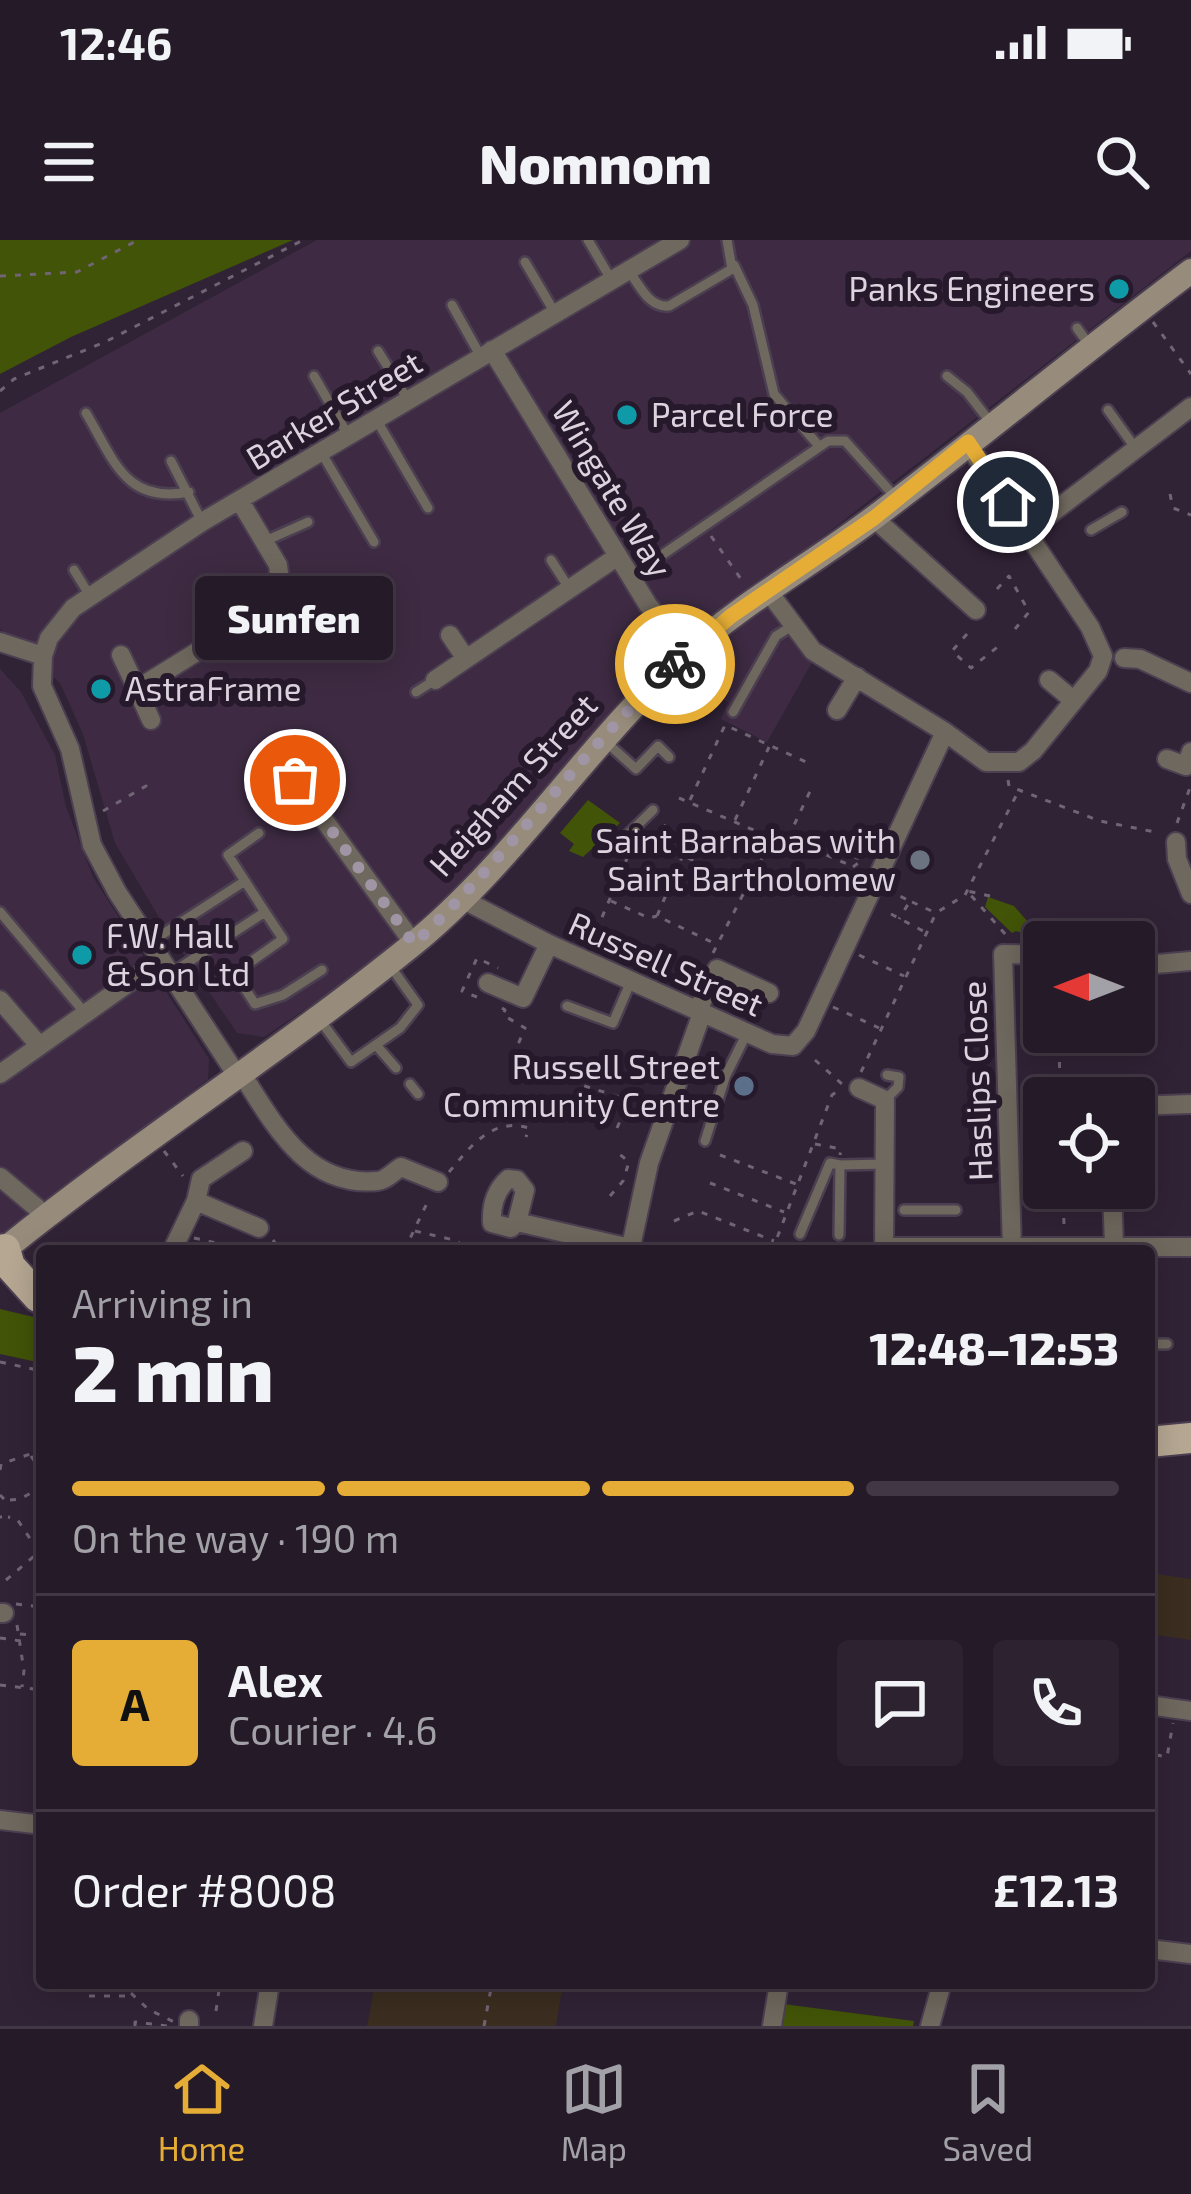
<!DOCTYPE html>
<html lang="en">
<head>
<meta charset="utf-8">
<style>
	:root { --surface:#251a28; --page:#2d2330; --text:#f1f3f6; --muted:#a3a1a8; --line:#423845; --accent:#e5ad36 }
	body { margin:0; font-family:"Exo 2",sans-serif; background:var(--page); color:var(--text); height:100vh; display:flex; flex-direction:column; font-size:45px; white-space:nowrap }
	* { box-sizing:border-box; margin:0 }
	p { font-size:39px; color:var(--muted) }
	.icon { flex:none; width:66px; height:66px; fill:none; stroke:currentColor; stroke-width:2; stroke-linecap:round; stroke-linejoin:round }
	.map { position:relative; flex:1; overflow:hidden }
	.side { position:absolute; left:36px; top:1005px; width:1119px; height:744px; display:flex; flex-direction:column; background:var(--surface); border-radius:12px; box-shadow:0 6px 30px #0003,0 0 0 3px var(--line) }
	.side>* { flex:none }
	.needle { width:78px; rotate:270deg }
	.tools { position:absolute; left:1023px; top:681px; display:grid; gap:24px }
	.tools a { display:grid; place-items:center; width:132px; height:132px; border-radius:12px; background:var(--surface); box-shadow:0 6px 30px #0003,0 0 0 3px var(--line); font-size:60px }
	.pin { position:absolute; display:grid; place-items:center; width:102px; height:102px; color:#fff; margin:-51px; border:6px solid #fff; border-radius:50%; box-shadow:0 3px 12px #0007 }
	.courier { position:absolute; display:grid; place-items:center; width:120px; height:120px; margin:-60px; border:9px solid #e5ad36; border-radius:50%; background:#fff; color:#222; box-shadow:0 3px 15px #0007 }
	.bubble { position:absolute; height:84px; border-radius:12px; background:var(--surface); box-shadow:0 6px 30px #0003,0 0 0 3px var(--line); font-size:39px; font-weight:800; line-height:84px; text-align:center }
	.head em { font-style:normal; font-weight:800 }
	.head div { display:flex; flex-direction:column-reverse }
	.head { display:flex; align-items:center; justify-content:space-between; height:204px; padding:0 36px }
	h1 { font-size:78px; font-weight:800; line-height:90px }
	.bar { display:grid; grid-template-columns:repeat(4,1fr); gap:18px 12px; align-content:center; height:144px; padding:0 36px }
	.bar i { height:15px; border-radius:9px; background:var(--line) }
	.bar .on { background:var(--accent) }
	.bar p { grid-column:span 4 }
	.line { display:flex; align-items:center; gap:30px; padding:0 36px; border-top:3px solid var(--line) }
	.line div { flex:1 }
	.round { display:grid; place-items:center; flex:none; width:126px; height:126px; border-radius:12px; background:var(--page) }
	.status { display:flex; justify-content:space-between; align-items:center; height:84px; padding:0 60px; background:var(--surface); direction:ltr }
	.status svg { height:33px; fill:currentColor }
	header { display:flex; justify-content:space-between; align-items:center; height:156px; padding:0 36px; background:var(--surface); font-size:54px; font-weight:800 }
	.menu { display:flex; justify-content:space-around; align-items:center; height:168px; border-top:3px solid var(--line); background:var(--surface); font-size:33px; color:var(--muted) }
	.menu a { display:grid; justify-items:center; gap:6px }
	.menu .on { color:var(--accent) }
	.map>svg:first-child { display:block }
</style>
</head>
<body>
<div class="status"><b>12:46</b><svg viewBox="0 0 49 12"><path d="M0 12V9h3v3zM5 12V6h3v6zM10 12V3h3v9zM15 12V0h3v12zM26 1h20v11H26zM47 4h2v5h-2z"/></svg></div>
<header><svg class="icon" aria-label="menu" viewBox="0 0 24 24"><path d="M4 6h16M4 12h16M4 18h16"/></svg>Nomnom<svg class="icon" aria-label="search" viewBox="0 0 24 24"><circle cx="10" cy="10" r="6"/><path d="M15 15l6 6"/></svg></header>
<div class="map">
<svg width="1191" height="1786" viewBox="0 0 1191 1786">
	<rect width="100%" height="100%" fill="#312336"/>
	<path fill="#3e2b43" d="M317,0H1191V11L759,346L815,417L767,502L721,479L728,462L659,426L614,467L484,623L391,711L264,797L237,793L160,679L115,603L83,494L60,443L0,389V173Z
		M0,429L21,452L55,515L66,567L93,637L209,819L208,839L0,996Z"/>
	<path fill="#3b2e20" d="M1149,1333L1191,1339V1400L1149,1394Z
		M375,1743H563L556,1786H367Z"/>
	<path fill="#415407" d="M0,0H293L71,97L0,134Z
		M588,560L620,583L583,617L569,611L574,604L560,593Z
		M988,657L1014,666L1035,690L1034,697L1016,691L1012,693L985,667Z
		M0,1069L42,1079V1123L0,1114Z
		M783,1764L914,1781L913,1786H780Z"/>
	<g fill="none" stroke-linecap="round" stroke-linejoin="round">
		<g stroke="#4c3f51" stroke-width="14">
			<path id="lane" d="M588,0L612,41
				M525,22L555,73
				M734,25L753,65L774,154L819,206
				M629,31C640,46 649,68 669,66L732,29L727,0
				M452,65L481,117
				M1077,88L1090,106
				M378,111L408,160
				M314,136L348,195
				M947,136L967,152L991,183
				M1108,170L1136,209
				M86,173C114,220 125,264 189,252
				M376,179L428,268
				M321,212L374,302
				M171,221L202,282
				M1091,290L1122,272
				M265,301L308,282
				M551,320L569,348
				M74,330L90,356
				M630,337L828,201H845L897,259
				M280,341L320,346L346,386
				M416,452L435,440
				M733,472L776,396L792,386
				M606,502L636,529L658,506L669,517
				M618,604L653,570
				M245,641L228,615L259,593
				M0,672L85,773
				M265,672L283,699L235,733L255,764L283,755L322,730
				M149,703L245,641L265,672L170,734
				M567,766L613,783L631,741
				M320,780L351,822L400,788L418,765L391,727
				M376,805L396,828
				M410,844L418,854
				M885,860L898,847L899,837L887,835
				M705,901L726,835L747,793
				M904,970H956
				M800,994L830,923L840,925
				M839,995L840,925L885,924
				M1149,1104H1167
				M1150,1173L1151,1196"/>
		</g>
		<g stroke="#4c3f51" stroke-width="22">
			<path id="street" d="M492,110L648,365L688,412
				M874,278L976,370
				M1028,291L1191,167
				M768,351L813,411L945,492L986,522H1019L1033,511L1098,431L1103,416L1090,387L967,203
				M450,395L466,419
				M0,402L43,416
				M121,415L137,449L258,374L275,356L280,341L278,325L240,261
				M1124,418L1140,419L1191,443
				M435,440L618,316
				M1049,440L1073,460
				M137,449L151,480
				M837,470L857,437
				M1167,519L1186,526L1191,512
				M295,540L414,704
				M1176,602L1177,619L1191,654
				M462,659L549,704L772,804L793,806L806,791L945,492
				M1134,726L1191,721
				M488,743L523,758L549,704
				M0,760L38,804
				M698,770L717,729L769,753
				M240,831C274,884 306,948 378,941C387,940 394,931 401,927L438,942
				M0,834L161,720
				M236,834L117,652L92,605L70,509L42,446L43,416L49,398L73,368L202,282L680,0
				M859,848L885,860L884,1011
				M1134,866L1191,864
				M243,911L201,939L196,961L259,988
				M0,937L37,968
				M508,939L517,940L525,950L517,982L511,988L492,983C491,966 495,951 508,939Z
				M1112,948L1114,1006
				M517,982L630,1008
				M884,1007H1191
				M1012,1008L1003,714L1044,715
				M172,1011L196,961
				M630,1011L649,923L702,773
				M0,1373H4
				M1149,1465L1191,1471
				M0,1580L42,1585
				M1149,1709L1191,1714
				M189,1786V1780
				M263,1786L270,1743
				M772,1786L779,1743
				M930,1786L942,1743"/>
		</g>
		<g stroke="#4c3f51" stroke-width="28">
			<path id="secondary" d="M5,1009C136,903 280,812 412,705C514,622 587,505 685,415C743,362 813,324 876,276C982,196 1084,111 1191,31"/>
		</g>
		<g stroke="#4c3f51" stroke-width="34">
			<path id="primary" d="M5,1009L10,1026L38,1057
				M1149,1202L1191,1198"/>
		</g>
		<path stroke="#716575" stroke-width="3" stroke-dasharray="6 9" stroke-linecap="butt" d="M0,36L77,32L138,0
			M1153,82L1191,134
			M0,151L14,139L105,102L303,0
			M1170,254L1173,268L1191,275
			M711,296L743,342
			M997,349L1009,336L1029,372L1015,389
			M967,394L952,411L971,428L1000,405
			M356,395L367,411
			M1008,540L1009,546L1019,550L1100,581L1160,593
			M679,558L786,604L788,598L847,624
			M690,560L725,485L806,522
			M103,571L146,546L153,552
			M735,580L769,507
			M1177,583L1191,545
			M663,590L669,577
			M788,598L812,547
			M647,599L746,645
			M683,615L657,676L718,705
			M853,627L862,620L855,617
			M887,650L910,661L899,679
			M990,656L967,651L1006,695
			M611,661L649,678L657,676
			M912,662L936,673
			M891,674L925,692
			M599,706L597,689L631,609
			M713,713L772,598
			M859,715L904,736
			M477,757L462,751L477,718L498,728
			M833,767L879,788
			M502,768L505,770L503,775L525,788L511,821L526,833L540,832L623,858L630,866L652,873
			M1059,792L1060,858
			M815,820L843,845
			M861,832L936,673L965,655L1019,550
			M1027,868H1044
			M617,888L628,863
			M815,904L841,909L840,915
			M164,911L183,936
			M720,915L796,944
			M449,932C471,906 492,877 529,888L526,897
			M710,943L784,972
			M1063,948L1064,987
			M610,956L623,941L629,922L617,912
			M674,981L698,971L774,1001
			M415,991L458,1001L463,1011
			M194,998L216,1003
			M273,1000L281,1011
			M231,1010L233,1011
			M404,1011L429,959
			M772,1011L832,855L841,849
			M0,1122L42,1131
			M31,1216L42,1233
			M0,1230L1,1224L42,1210
			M0,1255L4,1259
			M10,1260L20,1259L42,1247
			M0,1277H2
			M42,1311V1317
			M6,1340L39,1312L17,1279L8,1277
			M16,1364L42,1367
			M17,1385L24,1431L22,1447
			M20,1394L42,1396
			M0,1398L21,1401
			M0,1445L42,1450
			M1149,1523L1156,1524L1157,1515L1167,1517L1173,1483
			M87,1743V1756H130
			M120,1743L148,1769L174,1782
			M216,1771L220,1743
			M135,1786V1782L167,1786
			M484,1786L492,1743"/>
		<use href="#lane" stroke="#6f685e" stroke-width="9"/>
		<use href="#street" stroke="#6f685e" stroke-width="18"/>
		<use href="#secondary" stroke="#978c7b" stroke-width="24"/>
		<use href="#primary" stroke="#b5a792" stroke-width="30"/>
	</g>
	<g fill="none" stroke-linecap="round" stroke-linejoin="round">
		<path stroke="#a095a4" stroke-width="12" stroke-dasharray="0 21.6" d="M295,540L414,704C508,616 582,511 675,424"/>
		<path stroke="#e5ad36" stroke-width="15" d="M675,424L731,376L874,278L968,202L1008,262"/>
	</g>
	<g fill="#0f9aa8" stroke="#27192c" stroke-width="4.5">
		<circle cx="1119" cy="49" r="12"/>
		<circle cx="627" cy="175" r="12"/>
		<circle cx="101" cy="449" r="12"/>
		<circle cx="82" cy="715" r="12"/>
	</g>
	<circle fill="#6b7280" stroke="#27192c" stroke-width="4.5" cx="920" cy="620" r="12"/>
	<circle fill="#5c6f8a" stroke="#27192c" stroke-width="4.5" cx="744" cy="846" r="12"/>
	<g text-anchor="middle" stroke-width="12" stroke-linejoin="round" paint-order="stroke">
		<g font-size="33" fill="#dcd3df" stroke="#27192c" text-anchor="end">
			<text x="1095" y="61">Panks Engineers</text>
			<text x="651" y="187" text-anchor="start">Parcel Force</text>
			<text x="125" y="461" text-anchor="start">AstraFrame</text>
			<text x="896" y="613">Saint Barnabas with<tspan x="896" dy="38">Saint Bartholomew</tspan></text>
			<text x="106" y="708" text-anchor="start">F.W. Hall<tspan x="106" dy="38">&amp; Son Ltd</tspan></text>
			<text x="720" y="839">Russell Street<tspan x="720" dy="38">Community Centre</tspan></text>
		</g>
		<g font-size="33" fill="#dcd3df" stroke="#27192c">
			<text transform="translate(334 170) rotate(-31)" y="12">Barker Street</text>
			<text transform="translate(612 249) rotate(59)" y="12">Wingate Way</text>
			<text transform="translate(513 545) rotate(-48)" y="12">Heigham Street</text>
			<text transform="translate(666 724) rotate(24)" y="12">Russell Street</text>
			<text transform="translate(977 841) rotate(-92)" y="12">Haslips Close</text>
		</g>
	</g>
</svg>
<div class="tools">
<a><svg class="needle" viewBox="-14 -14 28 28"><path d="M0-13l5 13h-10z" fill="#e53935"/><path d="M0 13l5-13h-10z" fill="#a3a1a8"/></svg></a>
<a><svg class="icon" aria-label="locate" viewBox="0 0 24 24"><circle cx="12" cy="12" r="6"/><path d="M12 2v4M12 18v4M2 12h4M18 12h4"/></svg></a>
</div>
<div class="pin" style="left:295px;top:540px;background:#ea580c"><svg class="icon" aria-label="bag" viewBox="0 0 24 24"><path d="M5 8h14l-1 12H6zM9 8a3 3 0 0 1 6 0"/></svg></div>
<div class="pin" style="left:1008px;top:262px;background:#1f2937"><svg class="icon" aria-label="home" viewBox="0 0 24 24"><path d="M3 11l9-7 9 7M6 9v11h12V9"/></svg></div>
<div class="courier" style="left:675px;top:424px"><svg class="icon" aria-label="bike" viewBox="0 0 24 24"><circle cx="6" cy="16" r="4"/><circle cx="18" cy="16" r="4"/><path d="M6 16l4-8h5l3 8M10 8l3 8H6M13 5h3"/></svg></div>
<div class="bubble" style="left:195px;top:336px;width:198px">Sunfen</div>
<section class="side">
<div class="head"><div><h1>2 min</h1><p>Arriving in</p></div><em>12:48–12:53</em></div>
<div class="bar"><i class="on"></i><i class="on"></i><i class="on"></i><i></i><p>On the way · 190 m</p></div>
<div class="line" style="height:216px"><b class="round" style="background:var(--accent);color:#111">A</b><div><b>Alex</b><p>Courier · 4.6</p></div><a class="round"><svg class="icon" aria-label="chat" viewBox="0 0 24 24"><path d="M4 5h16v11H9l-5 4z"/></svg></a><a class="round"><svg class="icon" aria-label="phone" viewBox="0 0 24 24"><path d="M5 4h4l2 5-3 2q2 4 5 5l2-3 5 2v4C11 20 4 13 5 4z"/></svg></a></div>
<div class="line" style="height:156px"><div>Order #8008</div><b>£12.13</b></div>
</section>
</div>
<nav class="menu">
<a class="on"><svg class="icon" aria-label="home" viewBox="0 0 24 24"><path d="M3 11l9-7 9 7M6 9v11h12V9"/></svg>Home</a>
<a><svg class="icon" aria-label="map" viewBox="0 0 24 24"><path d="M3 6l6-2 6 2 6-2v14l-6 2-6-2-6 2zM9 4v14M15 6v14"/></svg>Map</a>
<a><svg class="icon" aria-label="saved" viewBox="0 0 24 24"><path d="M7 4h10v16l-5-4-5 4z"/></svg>Saved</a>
</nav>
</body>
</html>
